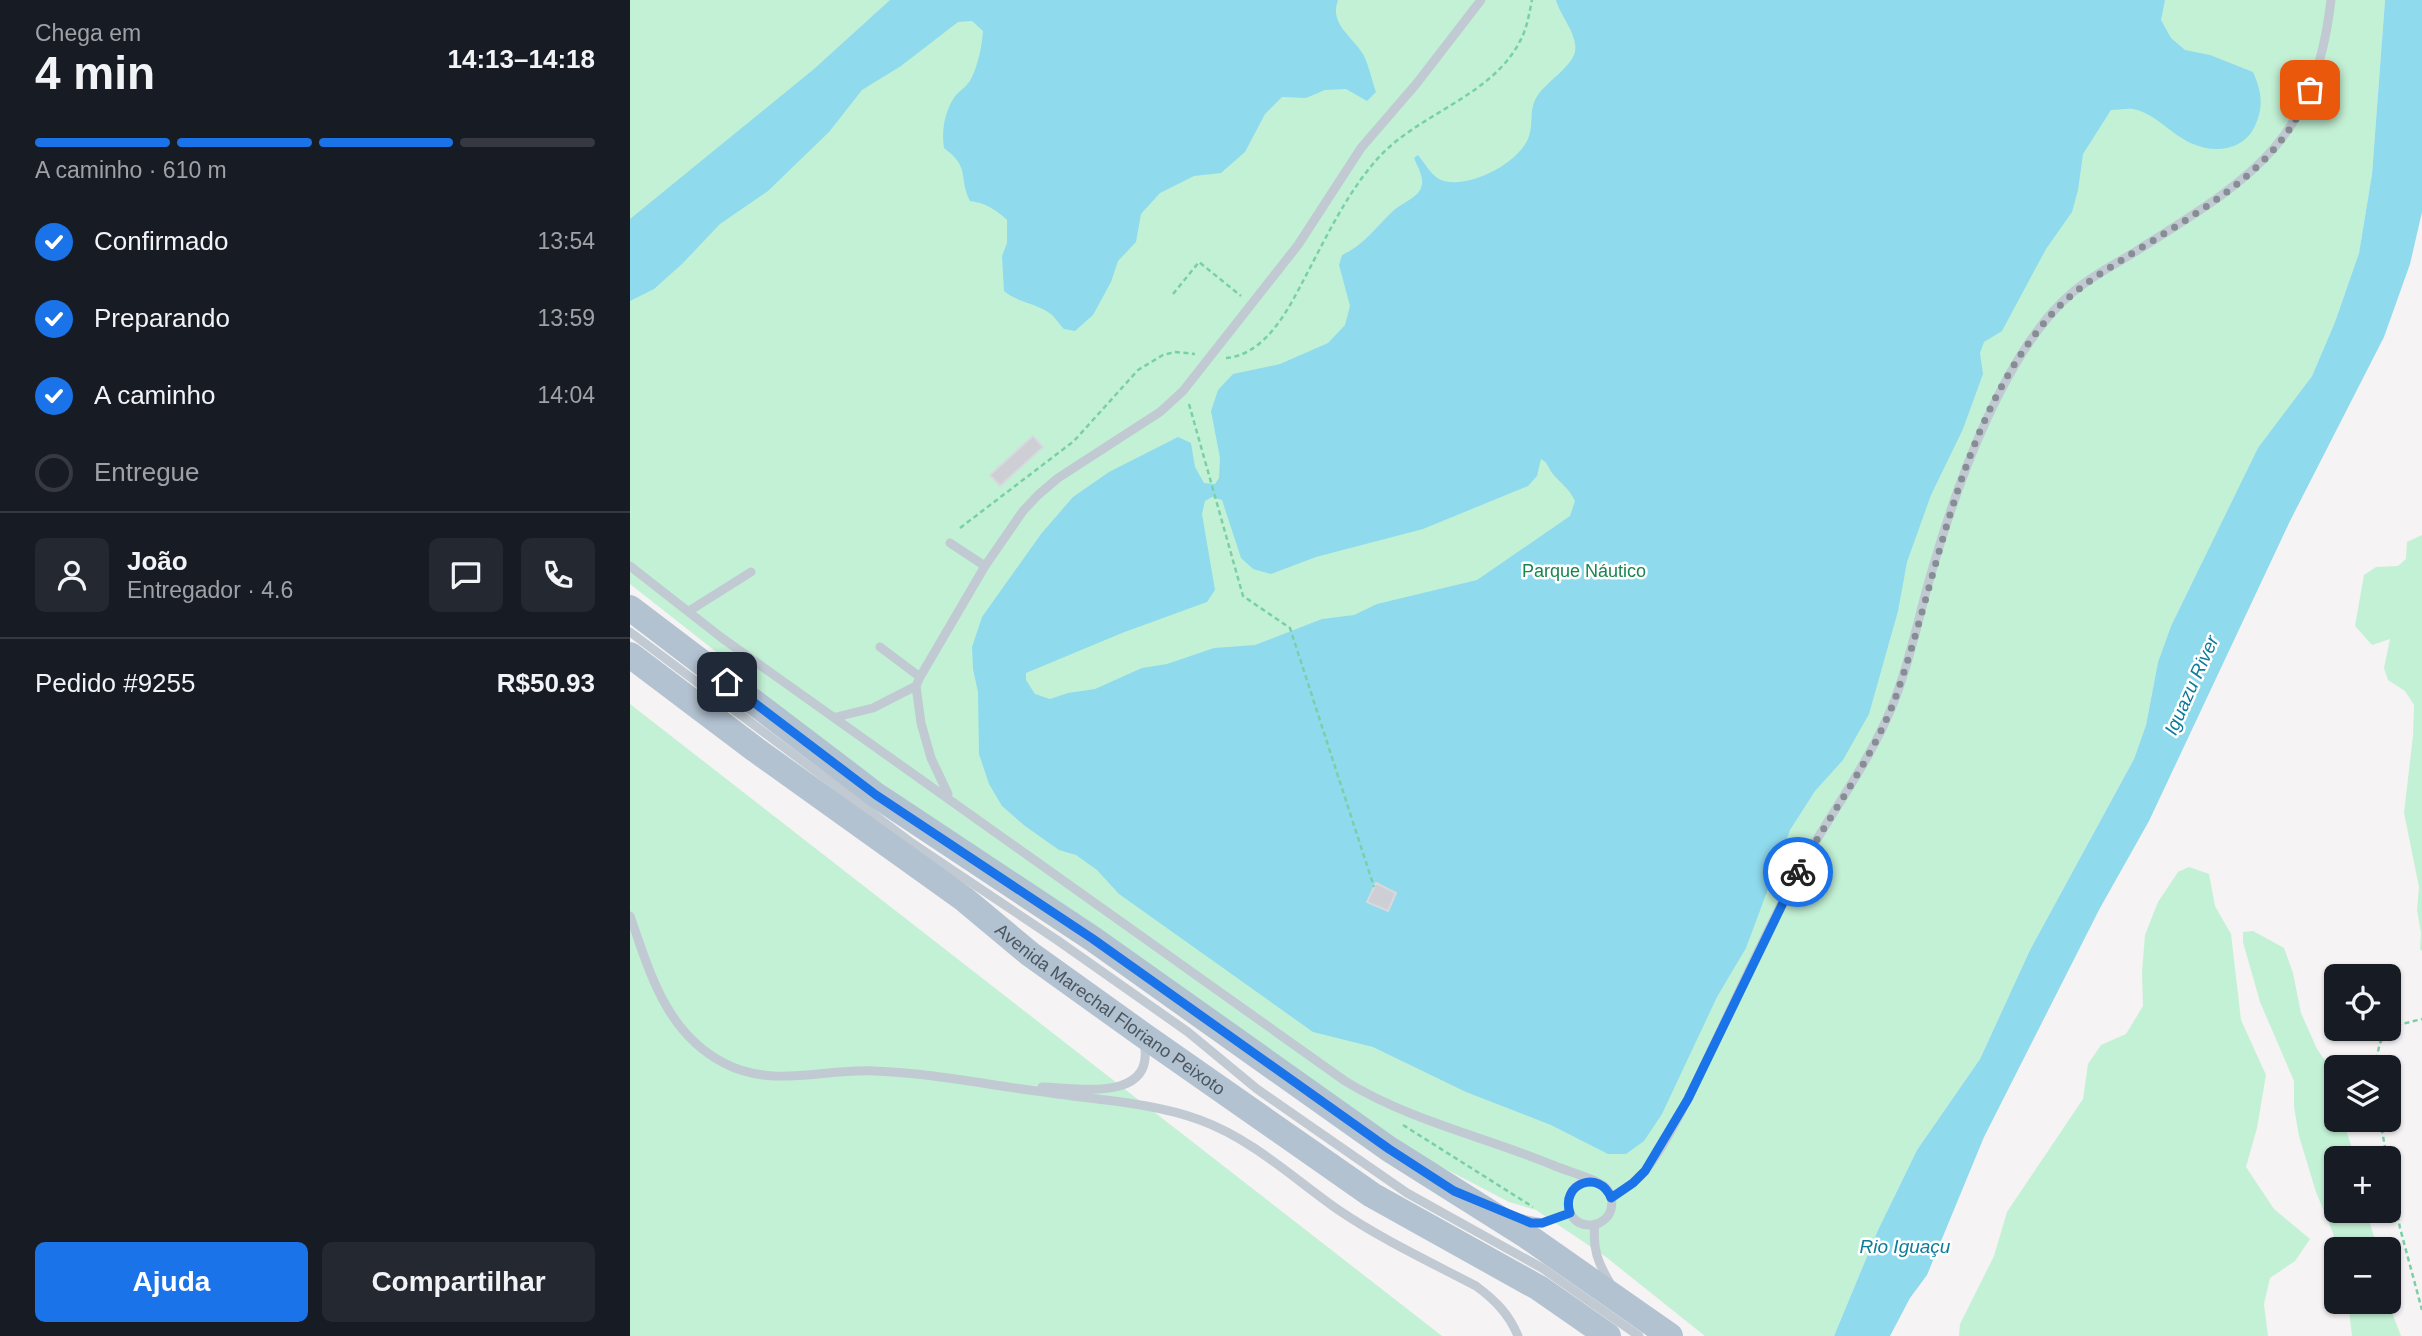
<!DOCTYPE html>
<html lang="pt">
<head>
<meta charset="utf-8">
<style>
	:root { --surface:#171b24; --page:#242831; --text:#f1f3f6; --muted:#9ea1a6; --line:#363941; --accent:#1a73e8 }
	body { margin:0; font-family:Arial,sans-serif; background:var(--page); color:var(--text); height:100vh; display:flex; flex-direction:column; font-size:26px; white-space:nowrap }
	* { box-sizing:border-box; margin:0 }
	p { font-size:23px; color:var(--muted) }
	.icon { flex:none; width:38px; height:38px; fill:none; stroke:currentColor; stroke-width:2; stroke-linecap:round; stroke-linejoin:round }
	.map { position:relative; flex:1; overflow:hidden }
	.side { display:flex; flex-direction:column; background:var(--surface); width:630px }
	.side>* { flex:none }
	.tools { position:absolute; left:1694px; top:964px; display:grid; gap:14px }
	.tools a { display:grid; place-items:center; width:77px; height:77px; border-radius:10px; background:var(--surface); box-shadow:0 2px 5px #0004; font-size:35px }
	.pin { position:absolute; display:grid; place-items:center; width:60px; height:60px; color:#fff; margin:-30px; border-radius:14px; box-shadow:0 4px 10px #0006 }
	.courier { position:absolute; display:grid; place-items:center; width:70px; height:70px; margin:-35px; border:5px solid #1a73e8; border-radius:50%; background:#fff; color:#222; box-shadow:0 2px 9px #0007 }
	.summary em { font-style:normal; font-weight:800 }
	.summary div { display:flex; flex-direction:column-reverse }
	.summary { display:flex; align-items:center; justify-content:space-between; height:119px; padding:0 35px }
	h1 { font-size:46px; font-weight:800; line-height:52px }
	.bar { display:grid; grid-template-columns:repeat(4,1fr); gap:10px 7px; align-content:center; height:84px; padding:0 35px }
	.bar i { height:9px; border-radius:5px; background:var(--line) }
	.bar .on { background:var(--accent) }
	.bar p { grid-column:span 4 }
	.line { display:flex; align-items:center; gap:18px; padding:0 35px; border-top:2px solid var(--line) }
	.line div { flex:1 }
	.round { display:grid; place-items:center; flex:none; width:74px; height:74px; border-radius:10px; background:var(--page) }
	ol { padding:0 35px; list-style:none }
	li { display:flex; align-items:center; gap:21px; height:77px }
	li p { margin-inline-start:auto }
	li .icon { padding:7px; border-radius:50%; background:var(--accent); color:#fff; stroke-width:4 }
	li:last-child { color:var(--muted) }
	li i { width:38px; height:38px; border:4px solid var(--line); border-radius:50% }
	.action { display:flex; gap:14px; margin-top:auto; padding:14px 35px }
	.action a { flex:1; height:80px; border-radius:10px; background:var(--accent); color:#fff; font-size:28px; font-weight:800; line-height:80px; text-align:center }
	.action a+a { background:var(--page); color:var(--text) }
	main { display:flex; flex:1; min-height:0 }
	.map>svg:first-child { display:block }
</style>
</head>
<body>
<main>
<section class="side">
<div class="summary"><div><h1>4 min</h1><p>Chega em</p></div><em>14:13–14:18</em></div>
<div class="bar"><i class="on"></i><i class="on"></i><i class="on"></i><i></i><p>A caminho · 610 m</p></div>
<ol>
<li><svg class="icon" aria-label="check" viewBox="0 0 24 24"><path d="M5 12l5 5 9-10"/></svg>Confirmado<p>13:54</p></li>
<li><svg class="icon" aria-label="check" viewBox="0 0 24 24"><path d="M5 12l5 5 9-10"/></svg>Preparando<p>13:59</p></li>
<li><svg class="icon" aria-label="check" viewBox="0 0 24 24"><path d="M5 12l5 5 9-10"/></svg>A caminho<p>14:04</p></li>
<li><i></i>Entregue</li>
</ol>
<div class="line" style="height:126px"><a class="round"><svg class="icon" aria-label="person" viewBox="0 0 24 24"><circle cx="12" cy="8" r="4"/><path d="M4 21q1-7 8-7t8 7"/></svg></a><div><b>João</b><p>Entregador · 4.6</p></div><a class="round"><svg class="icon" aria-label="chat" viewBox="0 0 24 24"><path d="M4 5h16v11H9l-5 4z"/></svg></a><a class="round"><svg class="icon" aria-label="phone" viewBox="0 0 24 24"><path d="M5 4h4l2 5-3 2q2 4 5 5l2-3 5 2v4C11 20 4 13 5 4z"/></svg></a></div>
<div class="line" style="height:91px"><div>Pedido #9255</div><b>R$50.93</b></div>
<div class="action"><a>Ajuda</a><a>Compartilhar</a></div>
</section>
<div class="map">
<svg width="1792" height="1336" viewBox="0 0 1792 1336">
	<rect width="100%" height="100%" fill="#f5f3f3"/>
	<path fill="#c3f1d5" d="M0,0H1755L1742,174L1729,253L1705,322L1682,376L1628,449L1541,626L1528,662L1516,725L1504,759L1400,950L1350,1059L1287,1150L1248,1230L1204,1336H1075L976,1257L906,1210L879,1202L783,1152L305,821L149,709L108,669L0,584Z
		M1792,535V951L1790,949L1791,933L1787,910L1789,887L1774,813L1783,736L1784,705L1775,691L1758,680L1754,668L1760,639L1742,645L1725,626L1734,575L1746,567L1768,566L1776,559L1777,542Z
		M0,704L812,1336H0Z
		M1559,867L1579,874L1585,906L1601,934L1611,1020L1636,1075L1627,1128L1616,1167L1644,1209L1680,1239L1665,1261L1640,1278L1634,1304L1638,1336H1329L1330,1324L1364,1256L1377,1212L1453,1099L1458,1064L1471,1045L1496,1034L1513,1006L1512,972L1515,935L1528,902L1548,872Z
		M1623,931L1654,948L1663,973L1671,1013L1687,1049L1699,1066L1706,1099V1120H1713L1725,1158H1706V1211H1736L1748,1249L1706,1250L1703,1233L1686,1192L1669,1136L1664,1107V1081L1630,1002L1613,942V932Z
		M1718,1302H1758L1771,1336H1722Z"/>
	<path fill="#90daee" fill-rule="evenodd" d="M260,0H708C699,24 722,36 733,54C739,65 742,81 746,92L737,101L716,89L695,90L676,98L652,97L635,114L615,152L591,173L564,176L530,193L511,214L506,242L488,261L481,282L463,315L445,331L434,329C430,325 426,319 422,315C408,303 388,303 374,291L372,256L377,243V220C365,209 356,203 340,201C328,177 341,168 314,148C311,131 315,109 326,95C331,90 338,85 341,79C348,65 352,46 353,31L342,21L328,22L271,66L232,90L199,132L138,191L90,224L52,264L24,289L0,301V219L184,69Z
		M926,0H1535L1531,20L1541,38L1555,50L1580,55L1623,72C1632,92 1634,108 1624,128C1612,151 1584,153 1563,144C1541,135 1527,114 1503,109C1496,108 1488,110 1481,110L1453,154L1448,190L1442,212L1416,249L1372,331L1354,342L1350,353L1353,374L1333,429L1301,495L1277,562L1268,611L1239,714L1213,760L1185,791L1160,830L1116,948L1087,997L1032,1114L1014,1141L996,1154H978L921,1125L836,1092L743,1047L683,1032L489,894L467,870L446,855L429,850L395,826L372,806L359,784L349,754L348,692L343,669L342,647L352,617L411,534L443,497L479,472L548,437L561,443L565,467L574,483L585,484L589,478L590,458L581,411L588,390L603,374L650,364L698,343L715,325L720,306L709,265L712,255C734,245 746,227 763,211C770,204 785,199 790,190C796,180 788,168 784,158L788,155C794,162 801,175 809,179C835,192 891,163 899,136C904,122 898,109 908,95C917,82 938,69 944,55C951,38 930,16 926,0ZM911,459C918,463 918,467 922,473C930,483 939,488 945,501L940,516L847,580L747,604L724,615L692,619L625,645L584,648L537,664L512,668L465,689L438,693L420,699L405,694L396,680V673L492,633L577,602L585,590L572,514L575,501L582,497L592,500L611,558L623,569L641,574L686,557L793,529L898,486L907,476Z
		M1755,0H1792V212L1780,264L1754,337L1660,521L1519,821L1470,908L1354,1137L1297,1275L1280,1298L1260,1336H1204L1248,1230L1287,1150L1350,1059L1400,950L1504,759L1516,725L1528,662L1541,626L1628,448L1682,376L1705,322L1729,253L1742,174Z"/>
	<path fill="#cdcfd5" stroke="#d7d9de" stroke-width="2" d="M403,436L413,447L370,486L360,475Z
		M746,883L766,893L758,911L737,902Z"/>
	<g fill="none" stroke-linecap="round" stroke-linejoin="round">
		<path stroke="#7ad0a6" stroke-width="2.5" stroke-dasharray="5 3.5" stroke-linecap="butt" d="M543,294L569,262L611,296
			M596,358C634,355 657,312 672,283C695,240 717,191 751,155C791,113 863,95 890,41C897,29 899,14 902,0
			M559,404L613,596L660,628L744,887
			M330,528L444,441L508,370L533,355L545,352L565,354
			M1744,1068L1750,1043L1760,1027L1792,1019
			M1750,1120L1757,1158
			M773,1125L903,1207
			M1759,1165L1770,1228L1792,1310"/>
		<path stroke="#c1cad2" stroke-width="9" d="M320,543L355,566
			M0,566L92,638L715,1081C780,1121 856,1137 925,1166C937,1171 966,1179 974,1186C983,1193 984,1207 978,1216C974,1221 967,1225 959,1225C931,1224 931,1183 961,1181
			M59,611L121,572
			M0,632L282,843L427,940L558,1032L627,1089L686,1130L777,1193L912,1268L1009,1336
			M250,647L290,677
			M206,717L243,708L286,686
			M318,794L301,758L291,723L286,686L290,677L355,566L393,511L408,495L428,478L530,412L553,391L668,245L731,148L787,83L851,0
			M0,916C20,973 36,1033 94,1063C143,1089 194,1068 245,1071C301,1073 358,1085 414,1092C465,1100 521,1102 570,1120C622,1139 663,1178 707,1209C751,1239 800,1262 846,1286C865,1300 879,1314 888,1336
			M412,1087C449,1088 526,1103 514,1042
			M981,1198C994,1190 1006,1182 1015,1171C1039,1141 1061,1092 1078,1057C1107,996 1135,935 1166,875C1198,816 1241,762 1265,699C1279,663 1287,625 1297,588C1316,521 1338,454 1370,392C1388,357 1411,319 1442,293C1461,276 1486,264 1508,250C1621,178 1684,144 1701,0
			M888,1218L912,1223L940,1213
			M965,1224C962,1248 968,1263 980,1283"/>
		<g stroke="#b3c2d1" stroke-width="26">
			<path d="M0,608L246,795L463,939L759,1149L897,1236L1040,1336"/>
			<path id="s1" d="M0,655L126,750L334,899L400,954L513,1035L742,1195L909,1288L978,1336"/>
		</g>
	</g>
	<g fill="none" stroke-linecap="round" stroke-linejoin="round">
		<path stroke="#868d94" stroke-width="7" stroke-dasharray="0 12.6" d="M1168,872C1200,814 1243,759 1266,696C1311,568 1328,422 1420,316C1442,291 1468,275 1495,258C1565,213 1649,172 1680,90"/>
		<path stroke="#1a73e8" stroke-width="9" d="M97,682L246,795L463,939L759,1149L824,1191L901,1223H912L940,1213C930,1183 970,1169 981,1198L1003,1183L1015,1171L1058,1099L1168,872"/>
	</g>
	<g text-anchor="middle" stroke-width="5" stroke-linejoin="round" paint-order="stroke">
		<g font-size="18" fill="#17864f" stroke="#fff">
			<text x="954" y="577">Parque Náutico</text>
		</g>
		<g font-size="18" fill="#4a5661" stroke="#fff">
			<text dy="6" stroke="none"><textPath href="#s1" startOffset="597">Avenida Marechal Floriano Peixoto</textPath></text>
		</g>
		<g font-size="19" font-style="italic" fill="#0c7c9b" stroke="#fff">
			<text transform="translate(1561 685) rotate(-66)" y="7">Iguazu River</text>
			<text x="1275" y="1253">Rio Iguaçu</text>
		</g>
	</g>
</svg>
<div class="tools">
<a><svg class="icon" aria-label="locate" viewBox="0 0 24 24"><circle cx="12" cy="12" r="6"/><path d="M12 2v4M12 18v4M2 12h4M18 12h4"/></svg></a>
<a><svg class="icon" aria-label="layers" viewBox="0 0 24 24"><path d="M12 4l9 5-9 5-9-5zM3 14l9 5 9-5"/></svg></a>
<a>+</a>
<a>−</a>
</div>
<div class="pin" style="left:1680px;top:90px;background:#ea580c"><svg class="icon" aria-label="bag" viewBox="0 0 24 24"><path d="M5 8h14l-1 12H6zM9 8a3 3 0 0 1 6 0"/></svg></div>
<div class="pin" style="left:97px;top:682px;background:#1f2937"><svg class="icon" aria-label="home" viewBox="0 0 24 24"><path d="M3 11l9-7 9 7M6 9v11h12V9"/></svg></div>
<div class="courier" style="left:1168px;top:872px"><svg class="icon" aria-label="bike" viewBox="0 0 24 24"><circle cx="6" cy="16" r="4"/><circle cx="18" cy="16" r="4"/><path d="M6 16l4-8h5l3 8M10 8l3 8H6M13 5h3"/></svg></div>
</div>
</main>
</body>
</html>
